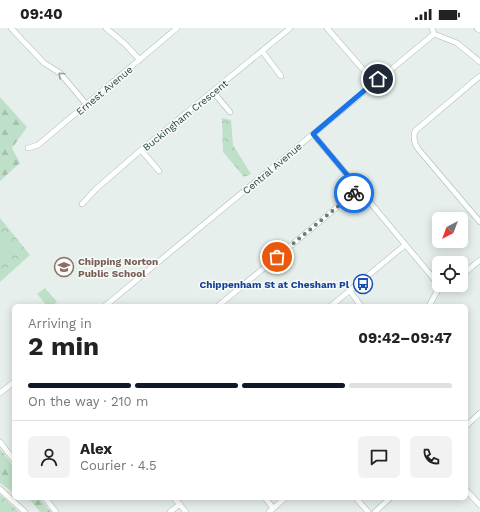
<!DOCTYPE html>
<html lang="en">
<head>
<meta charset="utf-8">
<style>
	:root { --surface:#fff; --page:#f2f2f2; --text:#222; --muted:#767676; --line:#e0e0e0; --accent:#111827 }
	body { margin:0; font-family:"Work Sans",sans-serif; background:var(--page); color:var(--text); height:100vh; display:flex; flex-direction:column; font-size:15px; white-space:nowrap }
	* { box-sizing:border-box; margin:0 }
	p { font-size:13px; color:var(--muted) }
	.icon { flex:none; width:22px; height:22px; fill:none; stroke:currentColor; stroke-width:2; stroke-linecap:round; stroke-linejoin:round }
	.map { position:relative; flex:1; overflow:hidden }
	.side { position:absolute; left:12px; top:276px; width:456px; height:196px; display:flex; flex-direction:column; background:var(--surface); border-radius:6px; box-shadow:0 2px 10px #0003 }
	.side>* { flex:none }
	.needle { width:26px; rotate:221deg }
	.fabs { position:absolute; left:432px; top:184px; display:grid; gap:8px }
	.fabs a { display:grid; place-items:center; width:36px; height:36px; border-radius:6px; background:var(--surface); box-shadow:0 2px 10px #0003; font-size:20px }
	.pin { position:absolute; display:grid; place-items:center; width:34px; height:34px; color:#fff; margin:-17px; border:2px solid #fff; border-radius:50%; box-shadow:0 1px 4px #0007 }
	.courier { position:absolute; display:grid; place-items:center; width:40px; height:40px; margin:-20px; border:3px solid #1a73e8; border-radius:50%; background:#fff; color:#222; box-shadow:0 1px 5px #0007 }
	.headline em { font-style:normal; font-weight:700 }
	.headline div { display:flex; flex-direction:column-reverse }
	.headline { display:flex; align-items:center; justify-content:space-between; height:68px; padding:0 16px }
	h1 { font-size:26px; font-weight:700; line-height:30px }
	.bar { display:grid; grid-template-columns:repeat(4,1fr); gap:6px 4px; align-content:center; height:48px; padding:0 16px }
	.bar i { height:5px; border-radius:3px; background:var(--line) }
	.bar .current { background:var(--accent) }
	.bar p { grid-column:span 4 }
	.line { display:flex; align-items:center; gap:10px; padding:0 16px; border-top:1px solid var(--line) }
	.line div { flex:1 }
	.round { display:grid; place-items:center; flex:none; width:42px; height:42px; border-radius:6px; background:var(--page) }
	.status { display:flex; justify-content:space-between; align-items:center; height:28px; padding:0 20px; background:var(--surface); direction:ltr }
	.status svg { height:11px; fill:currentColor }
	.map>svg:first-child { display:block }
</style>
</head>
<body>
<div class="status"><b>09:40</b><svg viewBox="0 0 49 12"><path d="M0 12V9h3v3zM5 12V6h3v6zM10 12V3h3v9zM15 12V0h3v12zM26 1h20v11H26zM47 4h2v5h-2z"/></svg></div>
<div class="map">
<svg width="480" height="484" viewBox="0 0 480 484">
	<defs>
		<pattern id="forest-firs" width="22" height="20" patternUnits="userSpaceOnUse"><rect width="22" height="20" fill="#bfe0c8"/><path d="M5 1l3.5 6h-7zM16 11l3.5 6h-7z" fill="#a4c1ad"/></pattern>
		<pattern id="park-crowns" width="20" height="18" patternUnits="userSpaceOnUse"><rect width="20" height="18" fill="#bfe0c8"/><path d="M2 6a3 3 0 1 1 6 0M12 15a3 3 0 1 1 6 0" fill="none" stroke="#a4c1ad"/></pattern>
	</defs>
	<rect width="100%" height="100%" fill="#e6efeb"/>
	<path fill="url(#forest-firs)" d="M0,69L27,99L12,120L20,135L0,153Z
		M0,421L14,439V465L0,455Z
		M22,470H39L51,484H40L31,473Z"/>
	<path fill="url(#park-crowns)" d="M222,90L231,92L233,117L251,146L244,149L223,124Z
		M0,190L30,227L0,254Z
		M0,466L19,484H0Z"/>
	<path fill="#bfe0c8" d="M0,201L15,221L0,233Z
		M45,260L57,274L52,278H47L37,266Z"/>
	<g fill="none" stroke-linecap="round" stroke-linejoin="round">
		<g stroke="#a8b8b2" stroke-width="6">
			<path id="street" d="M11,0L44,35L60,45L86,76
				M106,0L125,16L140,32
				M327,0L374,54
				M432,0L434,6
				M434,6L457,15L480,34
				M262,23L281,48
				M480,48L415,103C413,110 414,116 419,122L480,194
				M213,64L230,84
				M313,106L439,257
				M28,120L38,117L177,0
				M141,122L159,143
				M82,176L96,161L141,122L290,0
				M461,248L480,232
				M440,258L451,257
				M350,263L361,278
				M105,278L434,6
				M218,278L359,161
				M331,278L405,217
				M429,278L440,258
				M0,365L14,354
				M466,398L480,385
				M0,414L14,432
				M0,461L25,484
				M466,462L480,477
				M45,470L56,484
				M174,470L186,484
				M265,470L273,480
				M356,470L368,484
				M170,484L180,476
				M269,484L285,470
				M375,484L390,470"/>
		</g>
		<g stroke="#a4bbb3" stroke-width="8">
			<path id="secondary" d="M478,0L480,1"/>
		</g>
		<use href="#street" stroke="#fff" stroke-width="5"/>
		<use href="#secondary" stroke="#fff" stroke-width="7"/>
	</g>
	<defs><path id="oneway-chevron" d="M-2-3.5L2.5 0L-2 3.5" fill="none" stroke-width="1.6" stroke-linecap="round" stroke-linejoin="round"/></defs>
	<use stroke="#92a09c" href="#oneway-chevron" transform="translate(61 47) rotate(-137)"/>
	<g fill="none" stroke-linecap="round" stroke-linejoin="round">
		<path stroke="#687f78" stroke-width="4" stroke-dasharray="0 7.2" d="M277,229L354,165"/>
		<path stroke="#1a73e8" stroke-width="5" d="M354,165L359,161L313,106L378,51"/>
	</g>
	<defs>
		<g id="school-ring" transform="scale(1)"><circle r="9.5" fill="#f7fbf9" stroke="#8d6e63" stroke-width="1.5"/><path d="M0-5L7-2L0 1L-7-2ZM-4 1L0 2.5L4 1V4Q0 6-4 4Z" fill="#8d6e63"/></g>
		<g id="bus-ring" transform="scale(1)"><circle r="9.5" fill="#f7fbf9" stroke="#1a4fb4" stroke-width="1.5"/><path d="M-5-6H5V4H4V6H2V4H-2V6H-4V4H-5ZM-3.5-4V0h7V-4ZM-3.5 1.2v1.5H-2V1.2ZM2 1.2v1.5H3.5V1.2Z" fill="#1a4fb4"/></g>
	</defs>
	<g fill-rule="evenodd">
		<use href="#school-ring" x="64" y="239"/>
		<use href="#bus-ring" x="363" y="256"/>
	</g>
	<g text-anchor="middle" stroke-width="3" stroke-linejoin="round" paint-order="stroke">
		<g font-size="10" fill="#24423a" stroke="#f7fbf9">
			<text transform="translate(104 62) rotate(-40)" y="4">Ernest Avenue</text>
			<text transform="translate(185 87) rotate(-39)" y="4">Buckingham Crescent</text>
			<text transform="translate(272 140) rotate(-40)" y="4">Central Avenue</text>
		</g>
		<g font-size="10" font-weight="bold" fill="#785e54" stroke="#f7fbf9" text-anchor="start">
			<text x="78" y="237">Chipping Norton<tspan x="78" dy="12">Public School</tspan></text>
		</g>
		<g font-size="10" font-weight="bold" fill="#164399" stroke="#f7fbf9" text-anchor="end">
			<text x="349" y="260">Chippenham St at Chesham Pl</text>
		</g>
	</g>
</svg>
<div class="fabs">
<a><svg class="needle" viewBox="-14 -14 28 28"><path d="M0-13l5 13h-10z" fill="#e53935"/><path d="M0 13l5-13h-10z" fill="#767676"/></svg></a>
<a><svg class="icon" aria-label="locate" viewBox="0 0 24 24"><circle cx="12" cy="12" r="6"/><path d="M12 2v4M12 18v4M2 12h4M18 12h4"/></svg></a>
</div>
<div class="pin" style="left:277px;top:229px;background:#ea580c"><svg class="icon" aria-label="bag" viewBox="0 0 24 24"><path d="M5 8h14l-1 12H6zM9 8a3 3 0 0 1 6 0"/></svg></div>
<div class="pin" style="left:378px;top:51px;background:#1f2937"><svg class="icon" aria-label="home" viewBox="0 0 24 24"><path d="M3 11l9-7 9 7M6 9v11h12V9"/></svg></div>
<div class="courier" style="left:354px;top:165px"><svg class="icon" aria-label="bike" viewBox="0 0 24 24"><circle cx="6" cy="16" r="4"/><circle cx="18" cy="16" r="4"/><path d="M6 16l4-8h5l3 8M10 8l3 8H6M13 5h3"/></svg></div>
<section class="side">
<div class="headline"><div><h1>2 min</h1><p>Arriving in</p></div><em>09:42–09:47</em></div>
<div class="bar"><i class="current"></i><i class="current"></i><i class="current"></i><i></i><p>On the way · 210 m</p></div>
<div class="line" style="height:72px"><a class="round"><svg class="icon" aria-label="person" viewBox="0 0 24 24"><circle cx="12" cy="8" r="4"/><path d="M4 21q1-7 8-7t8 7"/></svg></a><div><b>Alex</b><p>Courier · 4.5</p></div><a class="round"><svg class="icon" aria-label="chat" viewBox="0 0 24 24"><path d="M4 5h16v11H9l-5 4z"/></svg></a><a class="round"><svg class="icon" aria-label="phone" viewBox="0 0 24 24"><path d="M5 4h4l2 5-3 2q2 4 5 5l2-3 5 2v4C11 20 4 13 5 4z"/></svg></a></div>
</section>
</div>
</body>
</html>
